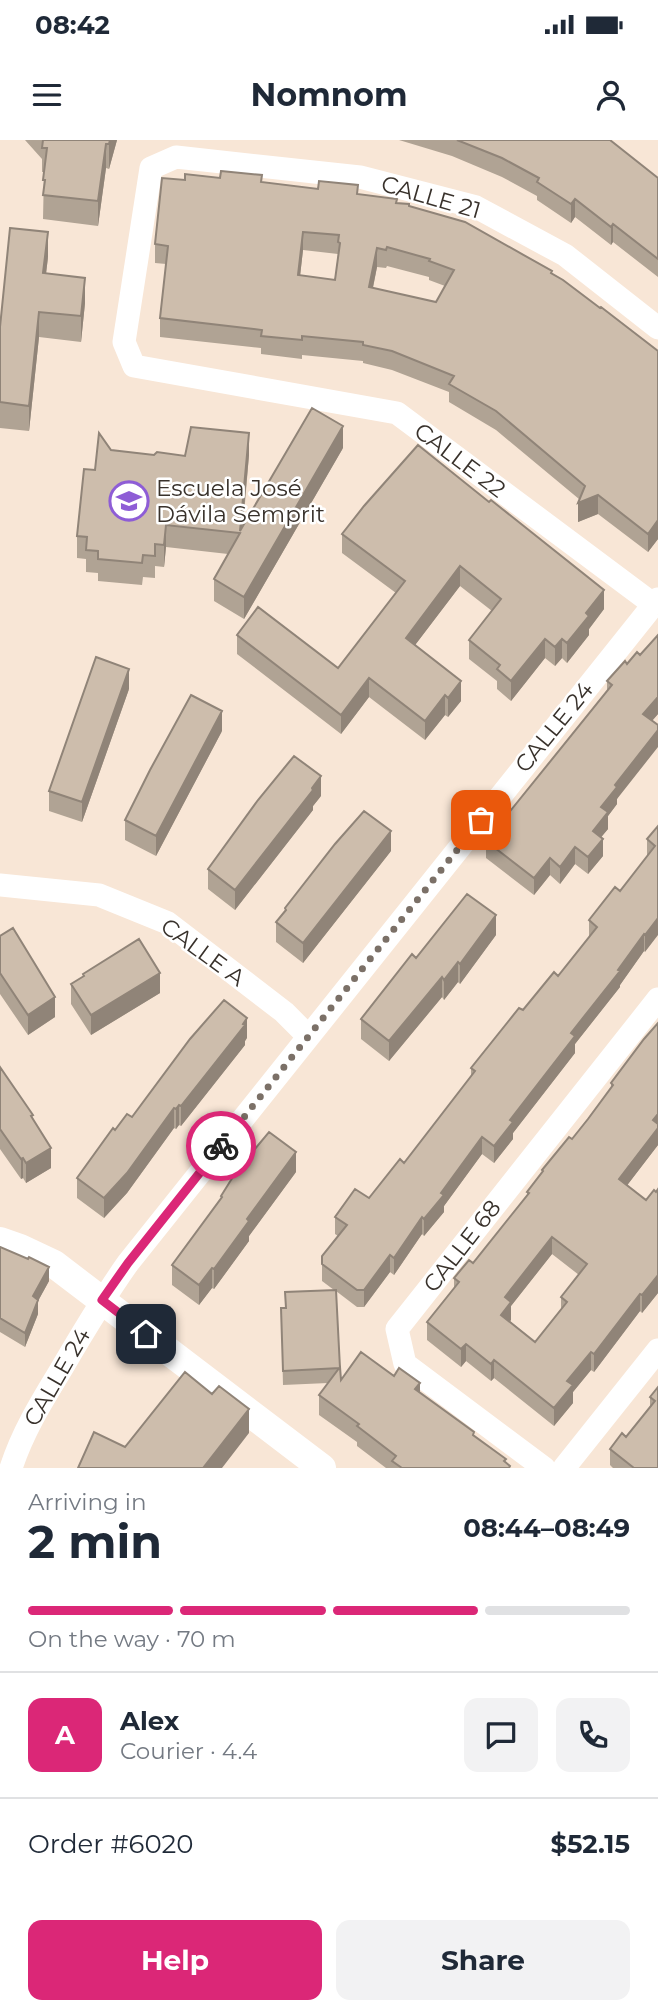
<!DOCTYPE html>
<html lang="en">
<head>
<meta charset="utf-8">
<style>
	:root { --surface:#fff; --page:#f2f2f3; --text:#1f2937; --muted:#747a83; --line:#e0e1e3; --accent:#db2777 }
	body { margin:0; font-family:Montserrat,sans-serif; background:var(--page); color:var(--text); height:100vh; display:flex; flex-direction:column; font-size:26px; white-space:nowrap }
	* { box-sizing:border-box; margin:0 }
	p { font-size:23px; color:var(--muted) }
	.icon { flex:none; width:38px; height:38px; fill:none; stroke:currentColor; stroke-width:2; stroke-linecap:round; stroke-linejoin:round }
	.map { position:relative; height:1328px; overflow:hidden }
	.drawer { display:flex; flex-direction:column; background:var(--surface); flex:1 }
	.drawer>* { flex:none }
	.pin { position:absolute; display:grid; place-items:center; width:60px; height:60px; color:#fff; margin:-30px; border-radius:14px; box-shadow:0 4px 10px #0006 }
	.courier { position:absolute; display:grid; place-items:center; width:70px; height:70px; margin:-35px; border:5px solid #db2777; border-radius:50%; background:#fff; color:#222; box-shadow:0 2px 9px #0007 }
	.headline em { font-style:normal; font-weight:700 }
	.headline div { display:flex; flex-direction:column-reverse }
	.headline { display:flex; align-items:center; justify-content:space-between; height:119px; padding:0 28px }
	h1 { font-size:46px; font-weight:700; line-height:52px }
	.bar { display:grid; grid-template-columns:repeat(4,1fr); gap:10px 7px; align-content:center; height:84px; padding:0 28px }
	.bar i { height:9px; border-radius:5px; background:var(--line) }
	.bar .active { background:var(--accent) }
	.bar p { grid-column:span 4 }
	.line { display:flex; align-items:center; gap:18px; padding:0 28px; border-top:2px solid var(--line) }
	.line div { flex:1 }
	.round { display:grid; place-items:center; flex:none; width:74px; height:74px; border-radius:14px; background:var(--page) }
	.button { display:flex; gap:14px; margin-top:auto; padding:14px 28px }
	.button a { flex:1; height:80px; border-radius:14px; background:var(--accent); color:#fff; font-size:28px; font-weight:700; line-height:80px; text-align:center }
	.button a+a { background:var(--page); color:var(--text) }
	.status { display:flex; justify-content:space-between; align-items:center; height:49px; padding:0 35px; background:var(--surface); direction:ltr }
	.status svg { height:19px; fill:currentColor }
	header { display:flex; justify-content:space-between; align-items:center; height:91px; padding:0 28px; background:var(--surface); font-size:32px; font-weight:700 }
	.map>svg:first-child { display:block }
</style>
</head>
<body>
<div class="status"><b>08:42</b><svg viewBox="0 0 49 12"><path d="M0 12V9h3v3zM5 12V6h3v6zM10 12V3h3v9zM15 12V0h3v12zM26 1h20v11H26zM47 4h2v5h-2z"/></svg></div>
<header><svg class="icon" aria-label="menu" viewBox="0 0 24 24"><path d="M4 6h16M4 12h16M4 18h16"/></svg>Nomnom<svg class="icon" aria-label="person" viewBox="0 0 24 24"><circle cx="12" cy="8" r="4"/><path d="M4 21q1-7 8-7t8 7"/></svg></header>
<div class="map">
<svg width="658" height="1328" viewBox="0 0 658 1328">
	<rect width="100%" height="100%" fill="#f8e6d6"/>
	<g fill="none" stroke-linecap="round" stroke-linejoin="round">
		<path stroke="#fff" stroke-width="23" d="M653,464L397,273L134,226L124,202L151,28L176,17L360,37L476,67L565,115L658,188
			M0,745L99,755L168,783L284,872L308,896
			M11,1328C23,1291 42,1261 62,1228C83,1192 104,1157 128,1123L658,459
			M544,1328L405,1224L397,1189L658,859
			M564,1328L658,1210"/>
		<path stroke="#fff" stroke-width="28" d="M0,1101L20,1108L54,1124L322,1328"/>
	</g>
	<path fill="#b0a394" fill-rule="evenodd" d="M25,0H117L109,29L106,28L98,86L43,79L44,32H42V19Z
		M399,0H610L658,38V137L613,102L611,105L575,77L571,83L537,60V56L502,37L452,16Z
		M185,40L262,43L358,54L409,66L552,134L658,211V399L648,412L598,374L578,382L579,359L496,290L449,262V252L392,230L363,223V221L302,215V219L261,214V208L160,197V178L166,124L155,123V104ZM303,110L338,114L335,140L300,136ZM387,126L429,137V140L445,146L436,162L373,148L377,127L386,128Z
		M48,117L46,134L85,163L81,202L39,197L29,291L0,288V187Z
		M343,308L244,479L214,461V439L228,414L166,407L164,427L155,426V438L143,437L142,445L98,441V433L86,432V419L77,418V396L95,330L111,310L154,315H249L243,387Z
		M364,366L604,469L589,489V495L567,523L562,518L555,526L545,518L511,561L497,549V541L469,519V500L492,471L460,446L415,505L461,561L448,577L445,575L425,600L369,557L341,594L237,514V495L338,528L396,453L342,413V394Z
		M640,515L658,574L652,581L617,659V664L608,676V689L601,697L603,716L588,734L575,724L560,744L550,735L534,755L486,718V701L607,551V541L627,524Z
		M129,549L82,682L49,671V651Z
		M222,591L156,716L125,700V680Z
		M321,656L313,666V670L235,770L208,749V729Z
		M658,686L645,812L644,811L620,845V847L575,904V913L513,993V999L494,1023L482,1014L444,1066V1072L424,1096L422,1094L394,1135L390,1132L364,1167H357L336,1151L341,1240L394,1236L420,1253L474,1296L506,1322L510,1328H386L357,1306V1302L319,1275V1255L328,1243L283,1245L281,1168H285V1152L334,1150L322,1141V1116L338,1096L335,1094V1077L369,1058L404,1023L471,936V928L523,870L558,836L589,797V780L620,751L647,716V699Z
		M391,711L303,823L276,802V782L285,772V768Z
		M496,795L460,844L458,842L444,860L442,857L389,921L361,899V879L416,818Z
		M0,796L55,877L28,895L0,854Z
		M83,834L160,853L91,895L71,864V844L83,837Z
		M658,883V1005L627,1045L646,1060L658,1049V1153L642,1173L640,1171L594,1232L591,1230L573,1252V1263L554,1286L494,1238L491,1241L466,1221L461,1227L427,1200V1182L454,1148V1138L473,1123L527,1056V1052L542,1033V1030L572,999L611,948V943ZM552,1114L579,1135L561,1157V1169L535,1202L510,1181L511,1180V1166Z
		M247,898L245,901V905L181,986L179,985L176,989L174,988L127,1053L104,1078L77,1058V1038L115,990L132,977Z
		M0,927L33,978L51,1028L26,1043L23,1038L21,1039L0,1009Z
		M296,1032L249,1096V1101L214,1149L212,1148L199,1165L172,1145V1125L221,1059V1056Z
		M0,1107L49,1141L38,1161V1174L25,1207L0,1192Z
		M658,1247V1328H613L610,1325V1309L626,1297L650,1267V1257Z"/>
	<path fill="#908478" d="M110,0H117L109,29V4Z
		M106,4V28L98,86V61Z
		M575,59V77L571,83V64Z
		M613,84V102L611,105V87Z
		M48,92V117L43,158V133Z
		M303,92V110L298,154V135Z
		M377,108V127L369,166V147Z
		M85,138V163L81,202V176Z
		M39,172V197L29,291V266Z
		M343,286V308L244,479V457Z
		M249,293V315L240,413V391Z
		M598,355V374L578,382V363Z
		M658,380V399L648,412V394Z
		M166,385V407L164,427V405Z
		M460,426V446L406,517V498Z
		M604,450V469L589,489V495L567,523V503L586,473Z
		M545,499V518L511,561V541Z
		M562,499V518L555,526V507Z
		M129,529V549L82,682V662Z
		M369,538V557L341,594V575Z
		M461,541V561L448,577V558Z
		M445,555V575L425,600V581Z
		M658,557V574L643,591V574Z
		M222,571V591L156,716V696Z
		M658,590V607L617,659V664L608,676V689L593,707V691L601,667L615,645Z
		M321,636V656L313,666V670L235,770V750Z
		M391,691V711L303,823V803Z
		M603,699V716L588,734V717Z
		M575,707V724L560,744V727Z
		M550,718V735L534,755V738Z
		M496,775V795L460,844V824Z
		M658,778V795L645,812V795Z
		M644,794V811L620,845V847L575,904V913L513,993V999L494,1023V1006L510,980L571,893Z
		M458,822V842L444,860V840Z
		M160,833V853L91,895V875Z
		M442,837V857L389,921V901Z
		M55,857V877L28,895V875Z
		M247,878V898L245,901V905L181,986V966Z
		M179,965V985L176,989V969Z
		M174,968V988L127,1053L104,1078V1058Z
		M658,974V1005L619,1056V1039L653,980Z
		M482,997V1014L444,1066V1072L424,1096V1079L441,1053Z
		M51,1008V1028L26,1043V1023Z
		M296,1012V1032L249,1096V1101L214,1149V1129L247,1079Z
		M23,1018V1038L21,1039V1019Z
		M422,1077V1094L394,1135V1118Z
		M552,1097V1114L511,1166V1180L501,1192V1175L505,1157Z
		M390,1115V1132L364,1167V1150Z
		M49,1127V1141L38,1161V1174L25,1207V1193L33,1156Z
		M212,1128V1148L199,1165V1145Z
		M658,1135V1153L642,1173V1155Z
		M640,1154V1171L594,1232V1214Z
		M466,1204V1221L461,1227V1209Z
		M591,1212V1230L573,1252V1263L554,1286V1268L567,1241Z
		M494,1220V1238L491,1241V1224Z
		M420,1243V1263L415,1249Z
		M249,1269V1293L222,1328H203Z"/>
	<path fill="#cdbdac" stroke="#908478" stroke-width="2" fill-rule="evenodd" d="M43,0H110L109,4H106L98,61L43,55L45,40H43L47,8H42Z
		M457,0H610L658,38V119L613,84L611,87L575,59L571,64L537,42L539,38L502,18Z
		M221,31L262,35L261,42L318,49L319,41L358,45L357,54L397,59L396,63L409,64V66L465,82L552,131L551,133L563,140L600,168L601,167L658,211V380L648,394L598,355L578,363L585,346L496,271L449,244L454,236L392,211L363,205V202L302,196V200L261,196L262,190L160,178L168,106L155,104L162,38L185,40V34L220,38ZM303,92L339,95L338,102L340,103L335,140L298,135ZM387,107L430,119L429,121L454,130L436,162L369,147L377,108L386,110Z
		M10,88L48,92L43,133L85,138L81,176L39,172L29,266L0,262V187Z
		M312,268L343,286L244,457L214,439L240,393L166,385L164,405L155,404V416L143,415L142,423L98,419V411L86,410L87,397L77,396L84,329L95,330L99,293L111,310L154,315L157,312L185,316L191,287L249,293L240,391Z
		M418,305L489,362L491,360L604,450L586,473L589,476L567,503L562,499L555,507L545,499L511,541L497,529L500,525L469,500L501,459L460,426L406,498L461,541L448,558L445,555L425,581L369,538L341,575L237,495L258,467L338,528L405,441L342,394L364,366Z
		M658,495V557L643,574L658,585V590L615,645L617,647L601,667L608,672L593,691L603,699L588,717L575,707L560,727L550,718L534,738L486,701L612,545L607,541L625,521L627,524L637,512L640,515Z
		M96,517L129,529L82,662L49,651Z
		M191,555L222,571L156,696L125,680L150,630Z
		M294,616L321,636L312,648L313,650L235,750L208,729L258,660Z
		M364,671L391,691L303,803L276,782L286,770L285,768L335,704Z
		M658,686V778L645,795L644,794L618,830L620,831L571,893L575,896L510,980L513,982L494,1006L482,997L441,1053L444,1055L424,1079L422,1077L394,1118L390,1115L364,1150H357L322,1124V1116L347,1085L335,1077L355,1049L369,1058L400,1019L404,1023L475,931L471,928L519,868L523,870L554,832L558,836L597,787L589,780L615,747L620,751L655,706L647,699Z
		M467,754L496,775L460,824L458,822L444,840L442,837L389,901L361,879L412,814L416,818Z
		M13,788L55,857L28,875L0,833V796Z
		M139,799L160,833L91,875L71,844L84,836L83,834Z
		M224,860L247,878L243,884L245,885L181,966L179,965L176,969L174,968L127,1033L104,1058L77,1038L113,988L115,990L127,974L132,977L190,899Z
		M658,883V974L653,980L658,984V988L619,1039L646,1060L654,1050L656,1052L658,1049V1135L642,1155L640,1154L594,1214L591,1212L567,1241L573,1245L554,1268L494,1220L491,1224L466,1204L461,1209L427,1182L459,1142L454,1138L469,1120L473,1123L529,1053L527,1052L543,1031L542,1030L569,997L572,999L588,979L613,945L611,943L644,899ZM552,1097L587,1124L561,1157L567,1162L535,1202L501,1175L511,1162L505,1157Z
		M0,927L33,975L31,976L51,1008L26,1023L23,1018L21,1019L0,989Z
		M269,992L296,1012L247,1079L249,1081L214,1129L212,1128L199,1145L172,1125L222,1057L221,1056L236,1032Z
		M0,1107L28,1119L29,1117L49,1127L33,1156L38,1160L25,1193L0,1178Z
		M336,1150L340,1228L283,1231L281,1168H286L285,1152Z
		M361,1212L394,1236L399,1228L420,1243L415,1249L474,1292L473,1295L506,1319L504,1321L510,1326L509,1328H402L392,1321L396,1316L357,1286L359,1284L319,1255L340,1227L341,1240Z
		M185,1232L212,1254L219,1246L249,1269L203,1328H78L94,1292L125,1307Z
		M658,1247V1328H634L610,1309L622,1293L626,1297L655,1261L650,1257Z"/>
	<g fill="none" stroke-linecap="round" stroke-linejoin="round">
		<path stroke="#7b7067" stroke-width="7" stroke-dasharray="0 12.6" d="M221,1006L481,680"/>
		<path stroke="#db2777" stroke-width="9" d="M146,1194L102,1160L128,1123L221,1006"/>
	</g>
	<defs>
		<g id="school-ring" transform="scale(2.0125)"><circle r="9.5" fill="#fff" stroke="#8e5dd6" stroke-width="1.5"/><path d="M0-5L7-2L0 1L-7-2ZM-4 1L0 2.5L4 1V4Q0 6-4 4Z" fill="#8e5dd6"/></g>
	</defs>
	<g fill-rule="evenodd">
		<use href="#school-ring" x="129" y="361"/>
	</g>
	<g text-anchor="middle" stroke-width="5" stroke-linejoin="round" paint-order="stroke">
		<g font-size="23" fill="#38312b" stroke="#fff">
			<text transform="translate(431 57) rotate(16)" y="8">CALLE 21</text>
			<text transform="translate(460 320) rotate(37)" y="8">CALLE 22</text>
			<text transform="translate(554 587) rotate(-51)" y="8">CALLE 24</text>
			<text transform="translate(203 812) rotate(36)" y="8">CALLE A</text>
			<text transform="translate(462 1106) rotate(-52)" y="8">CALLE 68</text>
			<text transform="translate(57 1237) rotate(-60)" y="8">CALLE 24</text>
		</g>
		<g font-size="23" fill="#38312b" stroke="#fff" text-anchor="start">
			<text x="156" y="356">Escuela José<tspan x="156" dy="26">Dávila Semprit</tspan></text>
		</g>
	</g>
</svg>
<div class="pin" style="left:481px;top:680px;background:#ea580c"><svg class="icon" aria-label="bag" viewBox="0 0 24 24"><path d="M5 8h14l-1 12H6zM9 8a3 3 0 0 1 6 0"/></svg></div>
<div class="pin" style="left:146px;top:1194px;background:#1f2937"><svg class="icon" aria-label="home" viewBox="0 0 24 24"><path d="M3 11l9-7 9 7M6 9v11h12V9"/></svg></div>
<div class="courier" style="left:221px;top:1006px"><svg class="icon" aria-label="bike" viewBox="0 0 24 24"><circle cx="6" cy="16" r="4"/><circle cx="18" cy="16" r="4"/><path d="M6 16l4-8h5l3 8M10 8l3 8H6M13 5h3"/></svg></div>
</div>
<section class="drawer">
<div class="headline"><div><h1>2 min</h1><p>Arriving in</p></div><em>08:44–08:49</em></div>
<div class="bar"><i class="active"></i><i class="active"></i><i class="active"></i><i></i><p>On the way · 70 m</p></div>
<div class="line" style="height:126px"><b class="round" style="background:var(--accent);color:#fff">A</b><div><b>Alex</b><p>Courier · 4.4</p></div><a class="round"><svg class="icon" aria-label="chat" viewBox="0 0 24 24"><path d="M4 5h16v11H9l-5 4z"/></svg></a><a class="round"><svg class="icon" aria-label="phone" viewBox="0 0 24 24"><path d="M5 4h4l2 5-3 2q2 4 5 5l2-3 5 2v4C11 20 4 13 5 4z"/></svg></a></div>
<div class="line" style="height:91px"><div>Order #6020</div><b>$52.15</b></div>
<div class="button"><a>Help</a><a>Share</a></div>
</section>
</body>
</html>
